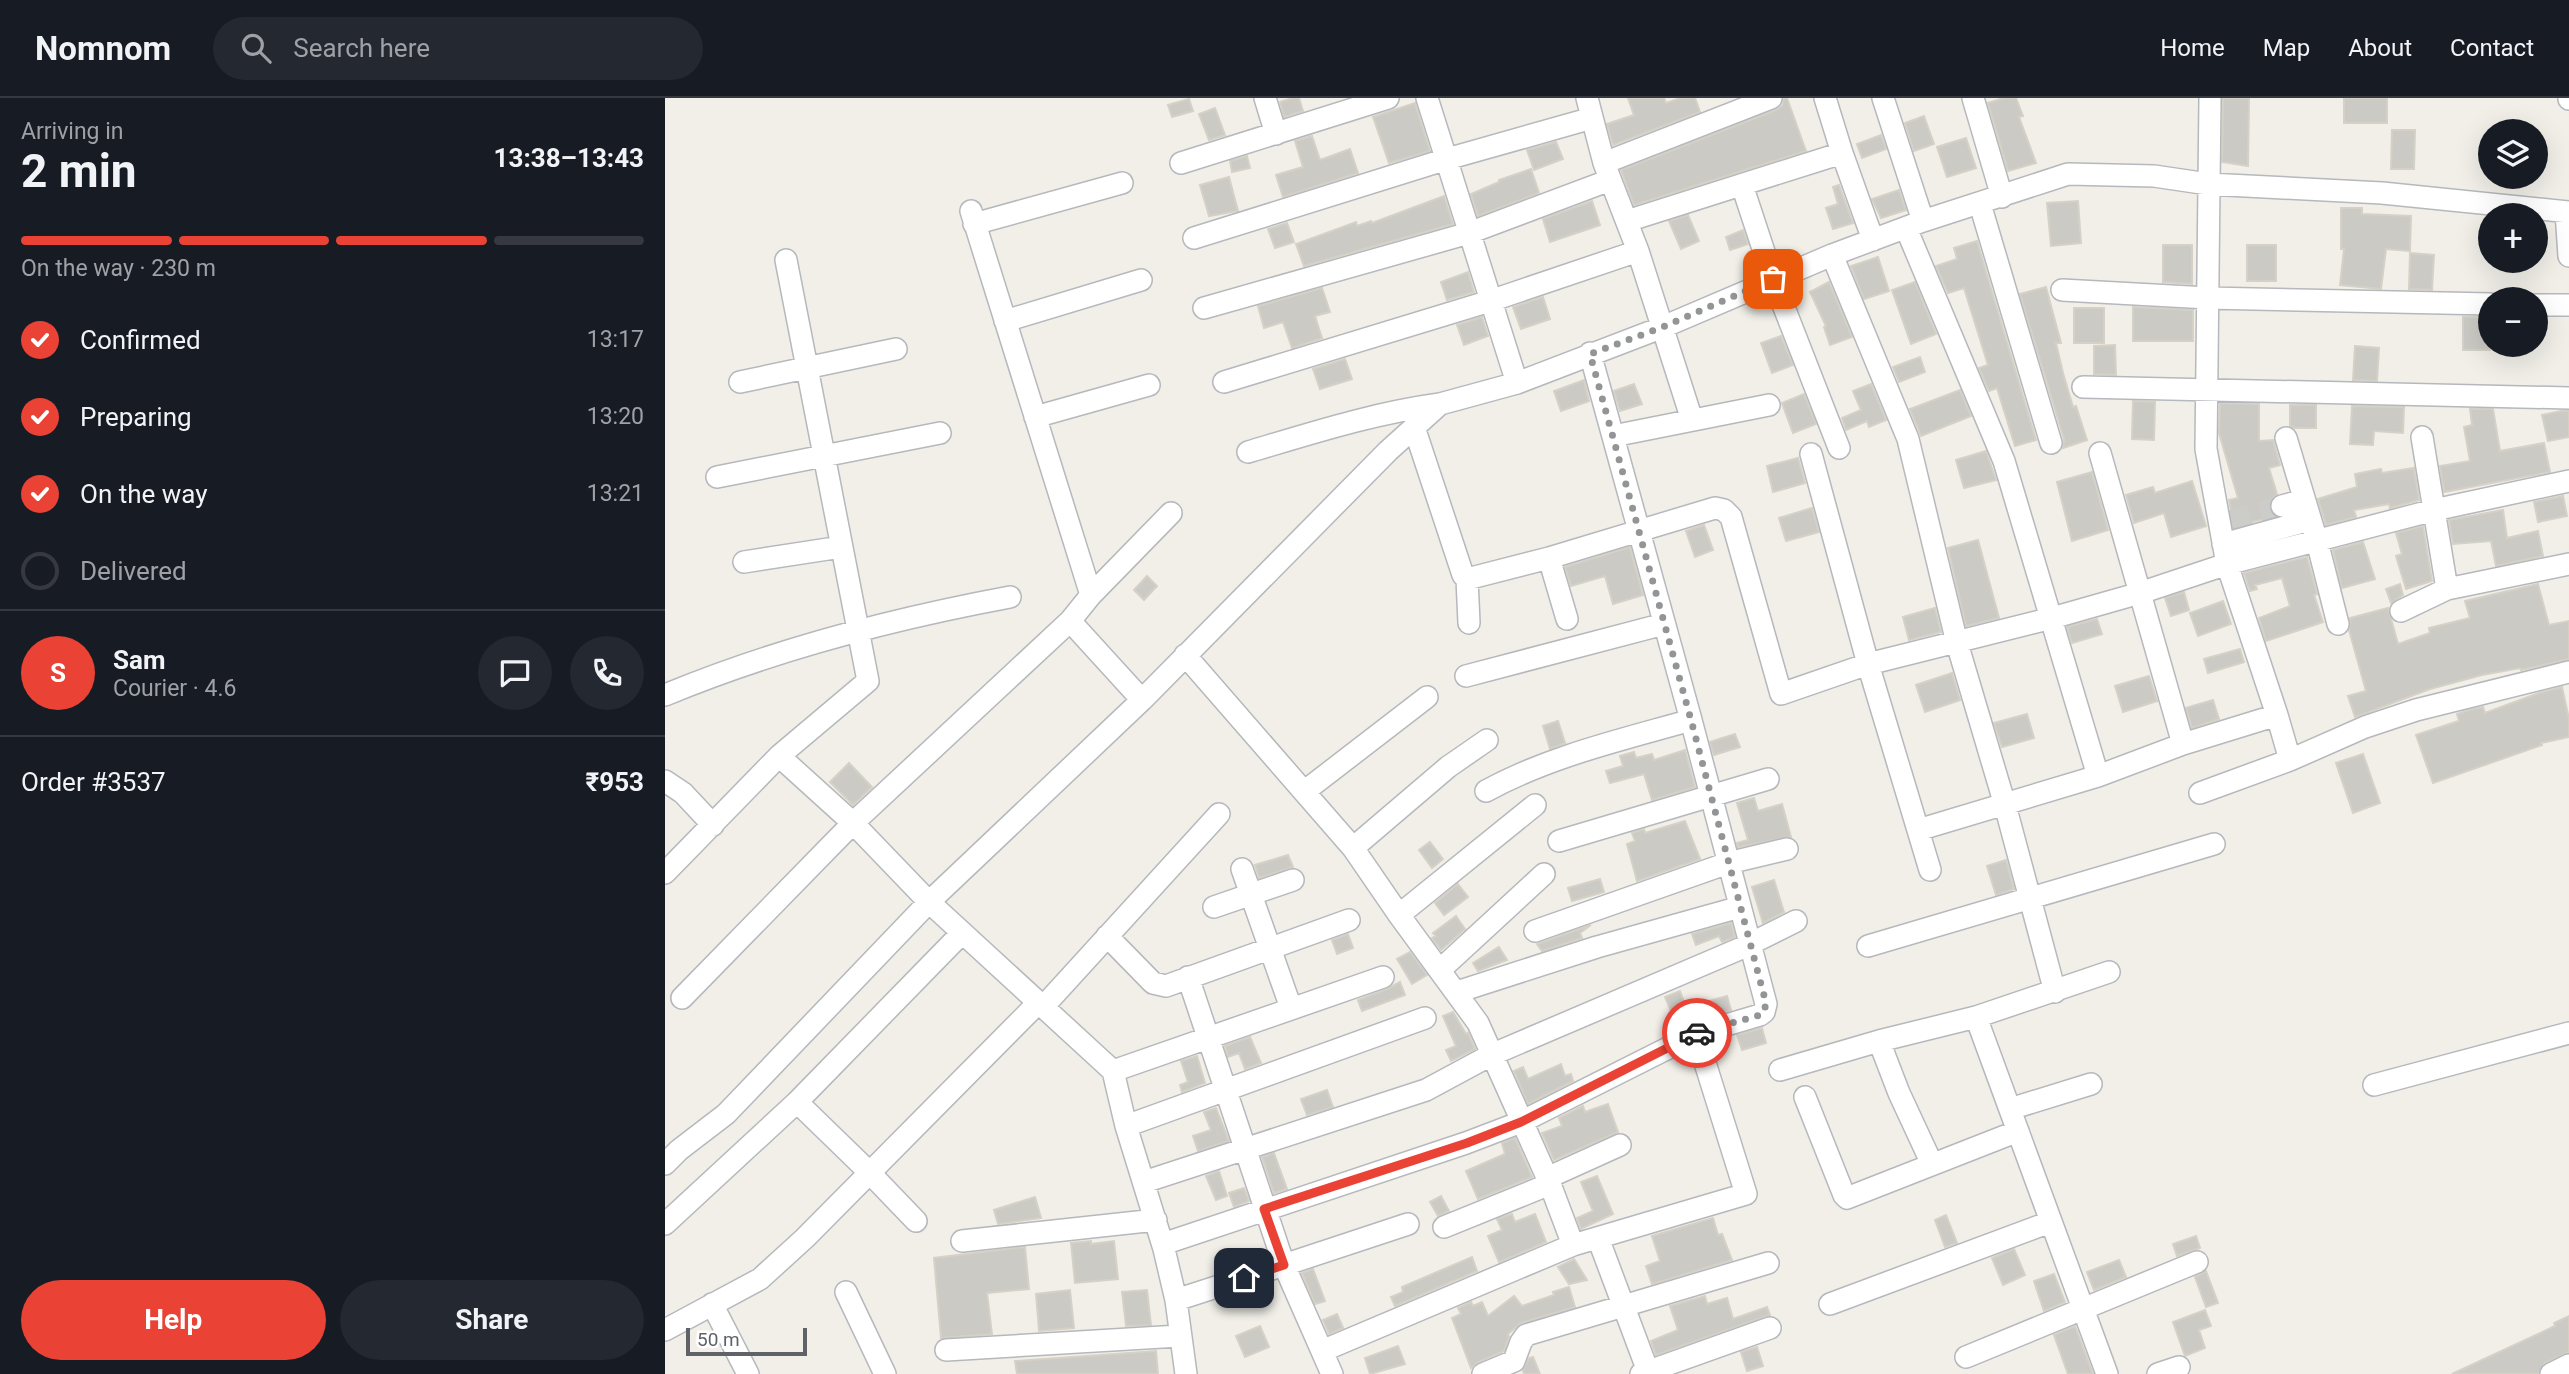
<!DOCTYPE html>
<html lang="en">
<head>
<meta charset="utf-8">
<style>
	:root { --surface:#171b24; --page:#242831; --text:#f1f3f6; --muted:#9ea1a6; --line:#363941; --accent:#ea4335 }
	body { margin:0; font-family:Roboto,sans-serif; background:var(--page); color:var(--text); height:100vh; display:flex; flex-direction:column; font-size:26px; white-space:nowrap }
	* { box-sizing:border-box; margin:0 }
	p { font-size:23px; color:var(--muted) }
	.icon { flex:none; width:38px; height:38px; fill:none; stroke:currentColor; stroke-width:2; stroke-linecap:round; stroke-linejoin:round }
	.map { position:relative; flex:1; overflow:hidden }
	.panel { display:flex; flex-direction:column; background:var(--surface); width:665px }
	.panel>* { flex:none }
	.buttons { position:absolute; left:1813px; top:21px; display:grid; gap:14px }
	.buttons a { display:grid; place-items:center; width:70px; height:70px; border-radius:50%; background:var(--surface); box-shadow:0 7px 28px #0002; font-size:35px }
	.scale { position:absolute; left:21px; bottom:18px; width:121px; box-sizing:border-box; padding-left:7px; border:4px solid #5f6368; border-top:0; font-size:19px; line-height:24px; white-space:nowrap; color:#5f6368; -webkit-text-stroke:5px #fff; paint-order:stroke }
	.pin { position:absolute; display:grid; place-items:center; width:60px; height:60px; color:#fff; margin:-30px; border-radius:14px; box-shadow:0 4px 10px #0006 }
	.courier { position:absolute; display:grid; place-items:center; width:70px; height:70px; margin:-35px; border:5px solid #ea4335; border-radius:50%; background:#fff; color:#222; box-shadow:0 2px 9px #0007 }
	.head em { font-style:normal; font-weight:700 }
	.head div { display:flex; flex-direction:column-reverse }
	.head { display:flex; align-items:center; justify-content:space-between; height:119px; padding:0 21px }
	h1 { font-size:46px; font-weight:700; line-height:52px }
	.bar { display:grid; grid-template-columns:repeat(4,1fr); gap:10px 7px; align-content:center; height:84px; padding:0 21px }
	.bar i { height:9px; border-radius:5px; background:var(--line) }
	.bar .selected { background:var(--accent) }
	.bar p { grid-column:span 4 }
	.line { display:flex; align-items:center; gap:18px; padding:0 21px; border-top:2px solid var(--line) }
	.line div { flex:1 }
	.round { display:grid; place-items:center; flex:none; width:74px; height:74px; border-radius:37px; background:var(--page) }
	ol { padding:0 21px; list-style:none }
	li { display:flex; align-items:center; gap:21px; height:77px }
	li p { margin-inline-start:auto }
	li .icon { padding:7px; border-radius:50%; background:var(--accent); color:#fff; stroke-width:4 }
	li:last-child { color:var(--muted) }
	li i { width:38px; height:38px; border:4px solid var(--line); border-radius:50% }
	.action { display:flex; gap:14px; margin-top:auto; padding:14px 21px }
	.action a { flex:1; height:80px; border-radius:42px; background:var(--accent); color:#fff; font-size:28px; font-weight:700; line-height:80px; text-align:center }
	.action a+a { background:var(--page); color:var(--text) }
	header { display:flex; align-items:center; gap:42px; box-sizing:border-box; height:98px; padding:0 35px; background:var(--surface); border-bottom:2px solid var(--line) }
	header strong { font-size:33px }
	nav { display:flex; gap:38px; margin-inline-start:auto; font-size:24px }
	.search { width:490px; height:63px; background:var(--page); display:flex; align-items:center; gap:18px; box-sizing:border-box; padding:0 24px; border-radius:38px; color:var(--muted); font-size:26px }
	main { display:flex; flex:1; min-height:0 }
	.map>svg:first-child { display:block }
</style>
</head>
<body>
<header>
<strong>Nomnom</strong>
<div class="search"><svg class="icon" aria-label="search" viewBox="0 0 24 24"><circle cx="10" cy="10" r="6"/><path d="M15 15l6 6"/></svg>Search here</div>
<nav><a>Home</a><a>Map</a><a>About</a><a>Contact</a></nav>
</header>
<main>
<section class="panel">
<div class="head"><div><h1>2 min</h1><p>Arriving in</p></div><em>13:38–13:43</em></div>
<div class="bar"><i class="selected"></i><i class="selected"></i><i class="selected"></i><i></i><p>On the way · 230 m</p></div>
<ol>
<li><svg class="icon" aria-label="check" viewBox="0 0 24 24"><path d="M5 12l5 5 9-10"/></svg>Confirmed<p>13:17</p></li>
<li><svg class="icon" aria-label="check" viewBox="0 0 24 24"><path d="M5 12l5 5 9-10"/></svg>Preparing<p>13:20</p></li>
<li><svg class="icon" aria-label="check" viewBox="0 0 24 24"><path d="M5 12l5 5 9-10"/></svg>On the way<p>13:21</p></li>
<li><i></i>Delivered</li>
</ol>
<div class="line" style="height:126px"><b class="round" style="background:var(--accent);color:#fff">S</b><div><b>Sam</b><p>Courier · 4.6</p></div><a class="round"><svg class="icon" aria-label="chat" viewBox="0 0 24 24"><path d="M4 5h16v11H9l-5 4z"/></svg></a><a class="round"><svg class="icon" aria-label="phone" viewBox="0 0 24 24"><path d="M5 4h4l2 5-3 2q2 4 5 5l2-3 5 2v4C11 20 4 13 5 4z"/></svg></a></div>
<div class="line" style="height:91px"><div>Order #3537</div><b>₹953</b></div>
<div class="action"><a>Help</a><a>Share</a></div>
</section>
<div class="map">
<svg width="1904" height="1276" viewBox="0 0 1904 1276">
	<rect width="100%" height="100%" fill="#f1efe8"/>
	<path fill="#cccac5" stroke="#d6d1c6" stroke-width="2" d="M628,0H634L638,13L619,19L615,4Z
		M963,0H999L1001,5L1016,0H1030L1035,14L948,47L942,26L969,17Z
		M1119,0H1122L1141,53L969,107L956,72L1111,12L1117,8Z
		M1339,0H1351L1358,18L1354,19L1371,65L1343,73L1323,5Z
		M1558,0H1584L1583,68L1557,64Z
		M1679,0H1722V25H1679Z
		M524,1L528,13L507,19L503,7Z
		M750,5L765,53L724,65L708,19Z
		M550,10L560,37L544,42L534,16Z
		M1259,18L1269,46L1249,53L1240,25Z
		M1727,32H1750L1749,71H1726Z
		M1216,37L1221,51L1197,60L1192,46Z
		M647,38L655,62L685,51L693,75L618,99L611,77L638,69L630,43Z
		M1301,40L1311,70L1282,79L1272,49Z
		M891,44L898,61L869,72L862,52Z
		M582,58L585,70L567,74L565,63Z
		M866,71L874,95L813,118L806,96L834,84V82Z
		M564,79L573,113L544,118L535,87Z
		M1174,87L1188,125L1168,131L1161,110L1173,106L1168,89Z
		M1234,92L1241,112L1216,120L1207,101Z
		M779,98L788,126L639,168L631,146L691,124L692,128L706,123L707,125Z
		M927,103L935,127L885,144L878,121Z
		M1413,103L1416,145L1386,148L1382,105Z
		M1676,110H1697V116L1746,118L1745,153L1721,151L1716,191L1675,187L1679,151H1676Z
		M1023,117L1034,143L1016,151L1004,123Z
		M622,125L629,144L610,150L603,131Z
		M1078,132L1083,146L1065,152L1061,139Z
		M1312,143L1371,342L1350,348L1332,290L1324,293L1314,270L1323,267L1299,190L1283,195L1271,168L1292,161L1289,150Z
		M1498,147H1527V186L1498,184Z
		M1582,147H1611V183H1582Z
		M1745,155L1769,157L1767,192L1744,191Z
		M1213,159L1224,193L1199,201L1186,168Z
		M803,174L809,194L782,202L776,184Z
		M1164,184L1187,239L1165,247L1159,229L1161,228L1145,194Z
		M1250,184L1271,236L1246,246L1227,192Z
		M1381,189L1396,245H1391L1398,275L1408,309L1411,308L1422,342L1398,350L1399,341L1355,196Z
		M657,190L665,214L650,218L657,240L627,250L618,224L599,230L593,208Z
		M878,199L885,221L856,231L848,209Z
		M1468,209L1528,212V243H1468Z
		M1409,210H1439V245H1409Z
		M817,219L823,238L799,247L792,227Z
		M1798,219H1825V252H1798Z
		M1116,238L1128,267L1107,275L1096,245Z
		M1450,247L1451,277L1429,276V248Z
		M1690,248L1714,250L1712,283L1688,282Z
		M1255,259L1260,274L1234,284L1228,269Z
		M680,261L687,281L655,291L648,271Z
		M919,282L924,303L896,313L889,293Z
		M969,286L977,306L955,313L949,293Z
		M1206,286L1221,322L1204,329L1202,323L1181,332L1177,320L1196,312L1188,293Z
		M1295,292L1306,318L1256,338L1245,311Z
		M1139,296L1151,326L1128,335L1117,305Z
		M1468,303L1490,304L1489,342L1467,341Z
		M1555,305L1594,306V343L1608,342L1615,367L1604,370L1612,396L1604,405L1605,412L1609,418L1569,429L1564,402L1573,400L1554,335Z
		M1625,307H1651V330H1630L1625,328Z
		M1687,308L1739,309L1738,335L1709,333L1708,347L1685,346Z
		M1805,311H1828L1835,353L1879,345L1885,374L1779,394L1775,368L1805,363L1799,329L1807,327Z
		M1896,313H1904V339L1883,343L1877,317Z
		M1321,353L1331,382L1299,390L1291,362Z
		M1133,360L1140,385L1108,394L1102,368Z
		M1749,370L1754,402L1725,410L1724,406L1689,412L1691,419L1661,427L1653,401L1692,389L1690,376L1716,371L1717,375Z
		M1427,374L1443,432L1407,443L1392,384Z
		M1527,383L1541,428L1506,439L1499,415L1469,425L1461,397L1488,389L1490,395Z
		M1898,398L1902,418L1873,424L1869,404Z
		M1147,410L1154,434L1121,443L1114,420Z
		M1838,412L1842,440L1873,433L1878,458L1831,468L1826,443L1788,446L1784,422Z
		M1039,427L1048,452L1030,459L1021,433Z
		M1758,428L1767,483L1741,491L1731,458L1737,456L1731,435Z
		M1313,442L1334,520L1301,528L1283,450Z
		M1698,444L1710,481L1677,490L1668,452Z
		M965,449L978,497L948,506L940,478L906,488L900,469Z
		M1642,459L1652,496L1649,497L1658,524L1601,543L1594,520L1625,508L1617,480L1590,487L1592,491L1585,493L1579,475Z
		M482,478L492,488L479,502L469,492Z
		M1735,486L1738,497L1726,505L1721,491Z
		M1873,486L1884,527L1904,523V561L1856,572L1855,570L1817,577L1765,591L1690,619L1683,598L1701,593L1684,532L1685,520L1723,510L1733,546L1765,535L1764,530L1805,520L1800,503Z
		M1519,494L1524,512L1506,518L1500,500Z
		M1558,503L1566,526L1533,538L1525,515Z
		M1270,510L1276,534L1244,542L1238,519Z
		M1432,521L1437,536L1407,545L1402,529Z
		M1575,551L1579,564L1543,575L1539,561Z
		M1287,575L1295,602L1260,614L1251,587Z
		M1484,578L1492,603L1458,614L1450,588Z
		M1897,589L1904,621V639L1876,645L1877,647L1768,685L1751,637L1794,623L1792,616L1804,612L1818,609L1820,615L1874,595Z
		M1548,602L1554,621L1527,630L1521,610Z
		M1362,616L1369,640L1337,649L1329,625Z
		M893,623L900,645L885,651L878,628Z
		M1070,636L1075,649L1049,657L1045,644Z
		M1020,652L1030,689L987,702L979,676L945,685L941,673L958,668L955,658L969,654L971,660L987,656L989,662Z
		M1698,656L1715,705L1688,715L1671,665Z
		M184,665L207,689L188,707L165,684Z
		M1089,700L1093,713L1117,706L1126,739L1073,749L1072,745L1083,742L1072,705Z
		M1020,723L1035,761L972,783L962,746L970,743L967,735L979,731L980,735Z
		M765,744L778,761L767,770L754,752Z
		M623,757L628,769L594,780L590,767Z
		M1341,762L1349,791L1331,797L1322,768Z
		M935,781L939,794L907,803L903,790Z
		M1109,782L1119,814L1098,825L1087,789Z
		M793,786L803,799L779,817L770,805Z
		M791,818L800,831L776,852L767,840L771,838L768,835Z
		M1066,825L1070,839L1057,844L1054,838L1031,847L1027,836Z
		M926,827L915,835L917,840L877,853L872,846Z
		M683,836L688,850L672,856L667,842Z
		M834,849L842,862L813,873L808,865Z
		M745,854L762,877L747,886L732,861Z
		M735,884L740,897L697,913L693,902L722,891Z
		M1015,893L1020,907L1006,913L1000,899Z
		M1062,898L1066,912L1042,919L1037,905Z
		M788,914L801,936L803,935L810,951L786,963L781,952L791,948L778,918Z
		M1097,930L1101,945L1077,952L1072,937Z
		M585,939L596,965L580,971L574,955L563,959L560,948Z
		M532,958L540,985L517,994L515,987L523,984L516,963Z
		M896,966L900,978L906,976L908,983L863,1006L849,973L858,969L863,981Z
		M662,992L668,1009L642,1017L636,1001Z
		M943,1006L953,1034L889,1062L877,1035L897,1028L894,1020L918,1008L920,1014Z
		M551,1010L564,1043L533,1053L528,1038L546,1032L539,1014Z
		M850,1040L867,1079L813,1101L801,1073L840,1056L837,1045Z
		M609,1055L622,1091L609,1095L597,1059Z
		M554,1073L562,1098L551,1102L541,1078Z
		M932,1078L948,1116L916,1131L912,1120L928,1113L916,1084Z
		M579,1090L584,1103L569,1109L564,1095Z
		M776,1098L784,1113L773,1118L765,1104Z
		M370,1099L376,1120L333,1126L329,1112Z
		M847,1116L850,1124L870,1116L881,1144L834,1164L823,1138L837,1132L832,1121Z
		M1281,1117L1292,1145L1280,1149L1270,1122Z
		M1048,1120L1053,1137L1057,1136L1067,1162L987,1186L981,1168L995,1163L987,1138Z
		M1531,1138L1535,1150L1512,1158L1508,1146Z
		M426,1143V1146L449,1143L453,1181L410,1185L406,1145Z
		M360,1149L364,1191L322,1195L327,1236L276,1240L269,1160Z
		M1349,1151L1360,1177L1338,1187L1327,1160Z
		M807,1159L812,1173L730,1208L726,1199L738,1194L737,1189Z
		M909,1161L922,1182L904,1186L893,1169Z
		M1454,1162L1461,1179L1429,1192L1422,1174Z
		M648,1171L660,1203L650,1206L637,1175Z
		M1541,1173L1553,1205L1541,1209L1530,1179Z
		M1389,1176L1400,1204L1379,1213L1369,1183Z
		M904,1189L910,1209L856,1225L843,1236L844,1239L839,1253L813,1264L806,1270L787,1220L796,1216L793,1210L806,1204L808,1208L817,1204L823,1218L849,1198L857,1208L889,1197L888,1194Z
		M405,1192L409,1230L374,1233L371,1196Z
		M482,1192L486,1227L461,1228L457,1194Z
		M1040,1198L1042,1206L1062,1200L1068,1221L1102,1209L1105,1217L991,1257L986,1243L1013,1232L1005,1208Z
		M1540,1212L1546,1228L1534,1232L1540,1250L1520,1258L1508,1224Z
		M672,1216L678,1230L664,1236L658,1222Z
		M1904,1218V1254L1880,1265L1873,1276H1787L1890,1228L1889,1225Z
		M595,1228L604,1249L580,1259L571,1238Z
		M1410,1228L1428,1276H1403L1389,1237Z
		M733,1248L740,1266L705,1276L700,1260Z
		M1092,1249L1098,1268L1082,1273L1076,1254Z
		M491,1253L493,1276H352L350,1263Z
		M868,1259L875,1276H859L858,1272L864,1260Z"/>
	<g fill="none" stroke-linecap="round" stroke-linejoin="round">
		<path stroke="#ccccc8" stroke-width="21" stroke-dasharray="21 10" stroke-linecap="butt" d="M1565,423L1617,408"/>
		<g stroke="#b5b8bc" stroke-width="24">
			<path id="minor" d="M600,0L611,36
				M762,0L852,285
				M922,0L939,65L973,153L1027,322
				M1160,0L1177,55L1208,142
				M1218,0L1258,123
				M1308,0L1337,99
				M1904,0V1
				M516,65L723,0
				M939,65L1106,0
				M1077,87L1108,181L1174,350
				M1315,106L1386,345
				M306,113L426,497
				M1901,114L1904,158
				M962,123L1177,55
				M309,126L457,85
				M1241,130L1339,363L1433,678
				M529,140L782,61L927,20
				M1167,157L1243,341L1292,545L1340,707L1390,894
				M1397,192L1543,200L1825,206
				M1871,207H1904
				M539,210L804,135L945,82
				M340,223L476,182
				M75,284L231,251
				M559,284L825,203L973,153
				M1418,289L1904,300
				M370,319L484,287
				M749,329L798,477L802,481L884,460L1050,410L1059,412L1066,419L1116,596L1203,566L1387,520L1475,495L1562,466L1769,412L1904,383
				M948,338L1104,307
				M1757,339L1782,491L1904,466
				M1621,340L1652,443L1673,526
				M583,354C647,335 709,315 775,306
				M1435,355L1518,646
				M1146,356L1203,566L1265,772
				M52,379L275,335
				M1617,408L1639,402
				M1558,446L1645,422
				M884,460L902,521
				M79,464L176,449
				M802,481L804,525
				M1736,513L1782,491
				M405,523L477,602
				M520,557L688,750L734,817L813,925L885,1086L908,1147
				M801,578L999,526
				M0,597C111,551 227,521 345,499
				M1612,617L1625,662
				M114,658L188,725L264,804L448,973L461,1028L499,1151L511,1202L521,1276
				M0,683L18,695L48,727
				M640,693L762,599
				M821,693C885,658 956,642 1026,622
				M1535,695L1625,662L1700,629L1751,612L1904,574
				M1253,732L1433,678L1518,646L1612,617L1562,466L1541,351L1545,0
				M894,743L1103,681
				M688,750L783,669L822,642
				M577,771L626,910
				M0,775L114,658L203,583L121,162
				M549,809L628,782
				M734,817L870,707
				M870,833L1063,765L1122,751
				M442,838L488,885L501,888L684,822
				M1203,848L1549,746
				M776,871L879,776
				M523,879L619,1167L743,1126
				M792,894L932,849L1075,809
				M17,900L188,725L405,523L426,497L506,415
				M378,909L554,716
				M1311,919L1442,1276
				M1214,943L1234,995L1267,1066
				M1115,972L1214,943L1311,919L1444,874
				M448,973L718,879
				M1709,987L1904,935
				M1140,999L1179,1097L1182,1100L1353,1033
				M132,1004L202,1072L251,1123
				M1345,1011L1426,986
				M461,1028L760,920
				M0,1066L14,1052L61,1016L264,804L477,602L723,353L775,306L852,285L998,229L1167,157L1258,123L1403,76L1489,78L1543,86L1717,95L1904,114
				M882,1080L955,1047
				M479,1084L761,992L826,957L1079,849L1131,823
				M0,1126L132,1004L297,835
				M779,1129L885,1086
				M933,1140L984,1276
				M297,1143L491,1122
				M498,1146L801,1045L856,1024L1031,936L1095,917L1099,914L1101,906L1026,622L925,255
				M181,1194L220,1276
				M511,1202L619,1167L667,1276
				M47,1206L83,1276
				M1165,1206L1385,1124
				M0,1232L95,1181L140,1140L373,905
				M281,1252L514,1238
				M657,1253L908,1147L1081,1096L1031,936
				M1301,1259L1532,1164
				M818,1276L849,1263L856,1244L861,1237L1103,1165
				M976,1276L1105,1230
				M1493,1276L1514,1269
				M1886,1276L1904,1267"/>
		</g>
		<use href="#minor" stroke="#fff" stroke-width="21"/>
	</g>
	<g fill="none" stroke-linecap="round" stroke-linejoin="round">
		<path stroke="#929495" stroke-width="7" stroke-dasharray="0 12.6" d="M1032,935L1095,917L1099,914L1101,905L1026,622L925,256L998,229L1108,181"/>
		<path stroke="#ea4335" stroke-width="9" d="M579,1180L619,1167L599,1111L802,1045L856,1024L1032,935"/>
	</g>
</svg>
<div class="buttons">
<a><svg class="icon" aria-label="layers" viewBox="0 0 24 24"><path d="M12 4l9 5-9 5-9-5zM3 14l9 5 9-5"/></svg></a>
<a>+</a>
<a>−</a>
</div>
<div class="scale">50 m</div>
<div class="pin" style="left:1108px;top:181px;background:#ea580c"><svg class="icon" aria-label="bag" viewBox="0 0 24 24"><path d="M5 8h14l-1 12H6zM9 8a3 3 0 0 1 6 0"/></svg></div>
<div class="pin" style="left:579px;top:1180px;background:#1f2937"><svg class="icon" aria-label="home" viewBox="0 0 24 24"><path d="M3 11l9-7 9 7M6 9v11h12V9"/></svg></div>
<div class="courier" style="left:1032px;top:935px"><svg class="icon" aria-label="car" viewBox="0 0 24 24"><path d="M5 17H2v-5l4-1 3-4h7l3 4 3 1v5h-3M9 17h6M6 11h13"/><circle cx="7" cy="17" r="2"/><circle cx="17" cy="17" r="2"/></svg></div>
</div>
</main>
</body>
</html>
